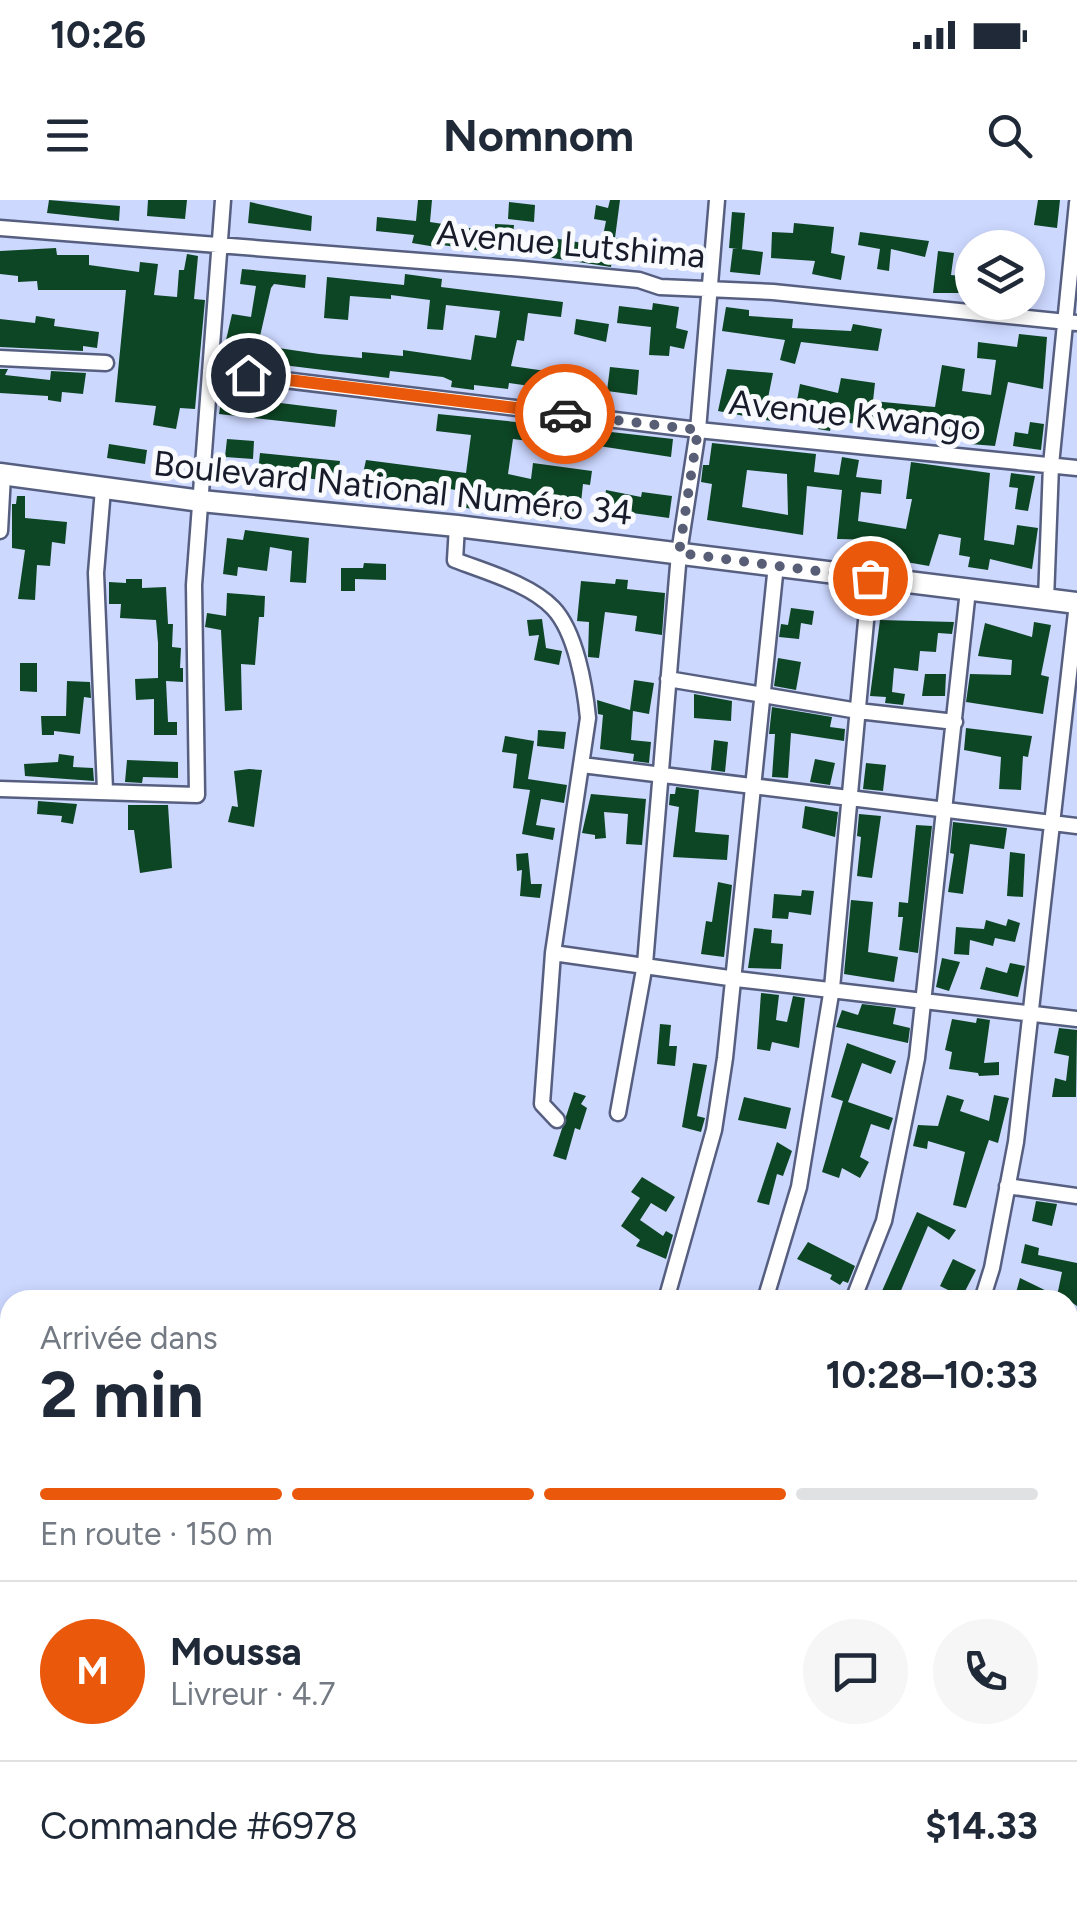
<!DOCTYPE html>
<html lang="fr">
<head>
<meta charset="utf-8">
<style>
	:root { --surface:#fff; --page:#f6f6f7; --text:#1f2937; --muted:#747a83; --line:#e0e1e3; --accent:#ea580c }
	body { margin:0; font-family:Figtree,sans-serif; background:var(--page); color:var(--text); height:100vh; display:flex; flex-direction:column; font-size:38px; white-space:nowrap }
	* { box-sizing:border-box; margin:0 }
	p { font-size:32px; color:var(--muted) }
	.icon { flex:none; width:55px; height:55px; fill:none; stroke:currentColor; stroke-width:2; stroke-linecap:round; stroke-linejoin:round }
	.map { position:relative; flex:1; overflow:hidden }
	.side { position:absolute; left:0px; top:1090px; width:1078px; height:620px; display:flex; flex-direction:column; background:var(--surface); border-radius:30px 30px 0 0; box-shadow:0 5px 15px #0003 }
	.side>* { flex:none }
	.fabs { position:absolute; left:955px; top:30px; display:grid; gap:20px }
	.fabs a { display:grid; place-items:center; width:90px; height:90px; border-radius:50%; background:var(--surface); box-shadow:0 5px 15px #0003; font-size:50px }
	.pin { position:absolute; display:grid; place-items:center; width:85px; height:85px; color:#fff; margin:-42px; border:5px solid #fff; border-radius:50%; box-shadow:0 2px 10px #0007 }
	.courier { position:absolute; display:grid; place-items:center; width:100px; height:100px; margin:-50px; border:8px solid #ea580c; border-radius:50%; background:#fff; color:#222; box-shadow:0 2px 12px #0007 }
	.summary em { font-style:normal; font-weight:700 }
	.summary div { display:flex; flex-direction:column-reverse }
	.summary { display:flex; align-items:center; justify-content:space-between; height:170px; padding:0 40px }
	h1 { font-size:65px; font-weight:700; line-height:75px }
	.bar { display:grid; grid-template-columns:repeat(4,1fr); gap:15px 10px; align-content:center; height:120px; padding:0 40px }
	.bar i { height:12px; border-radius:8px; background:var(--line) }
	.bar .current { background:var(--accent) }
	.bar p { grid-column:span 4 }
	.line { display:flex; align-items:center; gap:25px; padding:0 40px; border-top:2px solid var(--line) }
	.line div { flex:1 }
	.round { display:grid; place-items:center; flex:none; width:105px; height:105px; border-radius:52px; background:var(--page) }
	.status { display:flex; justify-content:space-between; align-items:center; height:70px; padding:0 50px; background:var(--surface); direction:ltr }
	.status svg { height:28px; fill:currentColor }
	header { display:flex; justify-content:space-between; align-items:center; height:130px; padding:0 40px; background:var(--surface); font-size:45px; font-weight:700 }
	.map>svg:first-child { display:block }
</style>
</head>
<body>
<div class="status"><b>10:26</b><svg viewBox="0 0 49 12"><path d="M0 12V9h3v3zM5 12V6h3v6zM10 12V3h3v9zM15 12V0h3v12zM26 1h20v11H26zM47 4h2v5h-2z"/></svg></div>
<header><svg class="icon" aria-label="menu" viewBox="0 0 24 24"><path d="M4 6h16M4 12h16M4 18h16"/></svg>Nomnom<svg class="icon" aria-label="search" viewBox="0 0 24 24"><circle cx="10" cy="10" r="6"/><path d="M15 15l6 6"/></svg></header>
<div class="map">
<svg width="1077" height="1710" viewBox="0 0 1077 1710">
	<rect width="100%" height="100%" fill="#cdd8ff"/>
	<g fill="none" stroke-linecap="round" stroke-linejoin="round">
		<path stroke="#7b88b3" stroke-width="4" d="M1068,1598L1077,1605"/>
	</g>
	<path fill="#0d4624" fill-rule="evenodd" d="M49,0L120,6L119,21L47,13Z
		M148,0H187L185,19L147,16Z
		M418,0H432L430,22L495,32V24L514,25L512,48L482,45V51L436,44V47L412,43L414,35L376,31L377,17L416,21Z
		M610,0H620L615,38L696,51L695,67L612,61L611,67L539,56L541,36L601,46L606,21L594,19L596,5L608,8Z
		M1038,0H1060L1057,28L1034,25Z
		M250,2L312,16L311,31L248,23Z
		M509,2L535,5L534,22L508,19Z
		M732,12L745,13L742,49L729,48Z
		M794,23L834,27L831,53L845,56L841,80L812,74L815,61L771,58L772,32L793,33Z
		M860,32L929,41L925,57L891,49L889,71L877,69L880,49L858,45Z
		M56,48L57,55H89V65L139,72L140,62L158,64L154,95L177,97L179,70H184L187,54L198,56L194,99L205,100L195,209L180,208L176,229L153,225L156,206L115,202L126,90H38L37,81L18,82V76L0,74V51Z
		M733,48L763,52L760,75L730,72Z
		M938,51L954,53L951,75L970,77L968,93H933Z
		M242,69L306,75L305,88L274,84L271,88L258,145L319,154L362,158V152L403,156V150L471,160L475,135L496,138L500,111L446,105L443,130L427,129L430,100L391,95V99L350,96L348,120L324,118L327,77L404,85L405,74L442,79L441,87L563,102L561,117L528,113L524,141L517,140L511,166L553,172L551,189L509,183L508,189L474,185V190L451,187L452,181L443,177L390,171L389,178L234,159L233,163L221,162L232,114L251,117L256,86L240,84Z
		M653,103L679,107L676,128L688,131L684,149L670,146L669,156L649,155L651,127L617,123L619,106L652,110Z
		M726,107L749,110V116L793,119L792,128L851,131L853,124L882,129L878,151L801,142L795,164L780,160L785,140L722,131Z
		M36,116L55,119L54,126L99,132L97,148L83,146V151L0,147V119L35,123Z
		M576,119L609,124L606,142L574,134Z
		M1019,134L1047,137L1043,189L1008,182L995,246L970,244L971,235L928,227L867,221V225L832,221L830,231L818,229L821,211L796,206L800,184L838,193L841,178L875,183L873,201L935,207L942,165L965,169L962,191L991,195L996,160L977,158L978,142L1017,147Z
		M610,167L639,170L637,195L607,191Z
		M0,169H8L5,175L50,180L51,171L86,173L83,194L62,192L61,202L48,200V196L0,193Z
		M727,169L773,173L767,203L785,207L782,223L718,211Z
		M238,187L251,189L249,199L337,210L335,227L219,214L222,195L237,198Z
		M438,214L546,225L544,243L513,239L508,274L531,279L533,263L592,271L590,285L583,284L579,321L551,318L552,309L499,298L496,313L461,307L463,291L423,285L422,290L383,286L384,282L362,278L366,260L466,273L471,235L436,231Z
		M1030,222L1044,224L1041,250L1013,246L1015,232L1028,234Z
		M567,227L673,239L671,257L566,241Z
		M227,239L254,241L253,259L225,257Z
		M712,243L816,254L814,272L839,275L842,257L859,260L856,277L882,280L881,294L861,292L858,321L906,329L912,299H906L911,262L990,273L984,340L1014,345L1017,325L1038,328L1032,369L990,359L988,370L968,367L970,357L959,355L961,338L939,334L929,366L883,358L884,340L837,339L842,290L807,286L803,335L707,320L712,284L701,282L703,265H709ZM747,270L787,274L788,315L742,307Z
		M109,244L147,250L145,264L107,258Z
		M260,253L340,261L337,282L258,272Z
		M1011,273L1035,276L1028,311L1015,309L1018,288L1009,287Z
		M606,290L641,297L642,292L672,296L669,318L603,309Z
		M17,296H25V318L67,322L65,344L52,342L50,366L37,365L35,400L18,399L25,350L12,348V304H16Z
		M245,330L309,338L306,383L290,382L292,351L270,347L267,371L238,367L237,376L223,374L227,338L243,340Z
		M364,363L386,364V380L355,379V391H341V368H363Z
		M126,379H142V388L166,387L168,424H173L172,447L181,448L180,468H183V482L166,481L168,522H177V535H154V499L136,500L135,479L158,478V443L156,420L120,418L121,404H109V382L126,383Z
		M616,379L628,380L627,389L665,393L662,435L635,431L637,416L605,412L599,458L588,457L589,422L577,421L581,381L615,384Z
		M227,393L265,396L264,417H259L255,465L241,464L242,510L225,511L221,430L205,427L207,413L226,416Z
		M791,408L814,411L812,425L801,423L799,439L779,437L781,424L788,425Z
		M542,419L546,448L562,451L559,465L534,460L539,435L529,436L527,420Z
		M880,420L954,422L952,434L938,433L936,452L920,451L918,471L894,468L892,492L905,494L903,505L885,503L886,497L870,496Z
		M1034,422L1051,425L1041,475L1049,477L1043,514L966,502L970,474L1011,475L1012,460L978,456L985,423L1032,437Z
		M778,458L801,462L796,490L774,486Z
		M20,463H37V492L20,491Z
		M925,474H946L945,496H922Z
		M634,480L654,483L649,514L633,511L631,540L651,542L649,563L633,561L634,554L600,549L603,515L598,514L597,500L630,510Z
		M67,481L90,482L91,498L84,497L80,534L54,531V535H42L41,516H66Z
		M694,494L732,501L731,521L694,518Z
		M772,507L832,517L830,527L845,529L844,541L791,533L788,578L772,577L775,534H769Z
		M966,528L1032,536L1028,557L1023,556L1021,590L999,589L1001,557L964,550Z
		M538,530L566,532L564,549L537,546Z
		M505,536L534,541L528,579L567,585L564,603L541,599L536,625L555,628L553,640L522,634L530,590L513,588L517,554L502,552Z
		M714,540L728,542L725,572L711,570Z
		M59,554L74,556L73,567L93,568L94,581L25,576L24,564L58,562Z
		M815,559L835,563L830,585L810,582Z
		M127,560L178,562V578L143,577L142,583L125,582Z
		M866,563L886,565L883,591L863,589Z
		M249,569L262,570L254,627L228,622L232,606L238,607L234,571Z
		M676,587L699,590L695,632L729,635L727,660L673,657L679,607L669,605L670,594H675Z
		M591,594L646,599L642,645L626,644L628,614L604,612L606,638L595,639V635L582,633Z
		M38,601L77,604L73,624L61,622L62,616L37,614Z
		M128,605H168L172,668L140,673L134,630H128Z
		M805,606L838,612L835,637L802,628Z
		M859,614L881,616L872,678L857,676L861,637L857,636Z
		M953,622L1007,628L1004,649L970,644L963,694L948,692L954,654L950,653Z
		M916,625L932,626L918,753L899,750L903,717H898L899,702L908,703Z
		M1010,652L1025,654L1023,697L1007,696Z
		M528,653L531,684H542L540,698L520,696L522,670L517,671L516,654Z
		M718,682L732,685L724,757L701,754L706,721L712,722Z
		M802,690L814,691L811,715L789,712L788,719L772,718L774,694L801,696Z
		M851,700L873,702L868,752L898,757L894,782L844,774Z
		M1008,719L1020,723L1015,742L995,738L993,746L970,740L969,755L954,754L956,727L984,729L986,720L1006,726Z
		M754,728L772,730L771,743L783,744L781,769L748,768Z
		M942,758L960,762L949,791L936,787Z
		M1010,763L1025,766L1018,797L980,789L986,767L1007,773Z
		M761,793L779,795L776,820L787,822L793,796L805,798L799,848L772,842L770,851L757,849Z
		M862,804L896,808L893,824L910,828L908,843L836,827L842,810L858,815Z
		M977,818L990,820L984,863L999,862V875L979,876L978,873L949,869L952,852L945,850L952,819L976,823Z
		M660,824L671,825L669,846H677L675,866L657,864Z
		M1059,828L1077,830L1076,897H1052L1055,878L1066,881L1069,856L1054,853Z
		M847,843L896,861L891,874L862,863L848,902L893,918L889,930L871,924L860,957L869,962L860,978L842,968L839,978L822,972L843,901L831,897Z
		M693,863L707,865L697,916L705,918L701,932L682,927Z
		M574,892L586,896L581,904L587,908L580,930L575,928L566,960L553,956Z
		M947,895L964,900L960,911L989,921L994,895L1009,898L998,943L989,940L966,1008L953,1005L965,952L928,941L927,949L913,946L918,925L938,926Z
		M744,897L791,908L786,929L738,920Z
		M777,942L792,951L783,976L777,974L769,1005L757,1002Z
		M642,977L675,997L666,1012L651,1003L640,1020L663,1036L666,1031L673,1035L666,1059L636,1046L640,1040L621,1026L640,998L631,992Z
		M1036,1001L1057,1004L1052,1026L1032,1021Z
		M917,1012L956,1030L949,1040L928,1026L897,1100H878Z
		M808,1042L855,1066L848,1083L843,1081L840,1085L830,1079L832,1075L797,1059Z
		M1025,1044L1039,1048L1038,1055L1077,1063V1106L1068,1100H1014L1020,1078L1057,1096L1062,1072L1021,1063Z
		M953,1059L976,1070L962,1097L940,1086Z"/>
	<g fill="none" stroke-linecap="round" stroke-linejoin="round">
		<g stroke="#565f80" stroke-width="19">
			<path id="minor" d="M0,28L523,69L639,80L660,87L773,92L1077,123
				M0,158L106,163
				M210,171L698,230L1077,268
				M103,289L96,373L105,590
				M457,326L455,360C486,372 530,384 553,408C576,432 585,487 588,518L553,753L542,904L557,920
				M0,331L3,275
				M1046,400L1051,265L1077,3
				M668,479L858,511L955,522
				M582,565L1077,626
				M0,589L197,595L194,385L223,0
				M553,753L736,779L1077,819
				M618,913L645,764L679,353L698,230L717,0
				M1007,986L1077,996
				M666,1100L714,930L725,858L776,365
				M765,1100L799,987L832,788L870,378
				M853,1100L884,1021L917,858L968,390
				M982,1100L992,1068L1016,942L1077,403
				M1068,1228L1077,1202
				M62,1710V1701L157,1703
				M786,1710L788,1700"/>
		</g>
		<g stroke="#565f80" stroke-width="25">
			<path id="secondary" d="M0,274L201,301L457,326L1077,403"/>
		</g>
		<use href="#minor" stroke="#fff" stroke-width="14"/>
		<use href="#secondary" stroke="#fff" stroke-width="20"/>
	</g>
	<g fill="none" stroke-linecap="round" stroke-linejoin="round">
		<path stroke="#575e75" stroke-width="10" stroke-dasharray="0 18" d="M565,214L698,230L679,353L870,378"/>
		<path stroke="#ea580c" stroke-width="12" d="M248,175L565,214"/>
	</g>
	<g text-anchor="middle" stroke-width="10" stroke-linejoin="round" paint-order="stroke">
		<g font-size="35" fill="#181c2a" stroke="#f9fafe">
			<text transform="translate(571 44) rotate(5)" y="12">Avenue Lutshima</text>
			<text transform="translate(855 215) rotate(6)" y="12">Avenue Kwango</text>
			<text transform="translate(393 288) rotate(6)" y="12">Boulevard National Numéro 34</text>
		</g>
	</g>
</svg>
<div class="fabs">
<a><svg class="icon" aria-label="layers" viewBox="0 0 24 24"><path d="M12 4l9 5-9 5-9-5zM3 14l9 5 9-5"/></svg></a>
</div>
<div class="pin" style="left:870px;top:378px;background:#ea580c"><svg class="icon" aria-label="bag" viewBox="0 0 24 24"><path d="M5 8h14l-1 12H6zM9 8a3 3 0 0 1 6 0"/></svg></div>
<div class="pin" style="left:248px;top:175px;background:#1f2937"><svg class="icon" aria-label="home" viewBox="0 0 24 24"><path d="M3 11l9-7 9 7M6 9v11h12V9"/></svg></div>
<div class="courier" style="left:565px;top:214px"><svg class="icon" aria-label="car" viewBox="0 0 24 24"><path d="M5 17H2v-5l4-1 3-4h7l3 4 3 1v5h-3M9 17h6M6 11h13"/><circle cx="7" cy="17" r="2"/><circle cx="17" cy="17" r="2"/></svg></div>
<section class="side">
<div class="summary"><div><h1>2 min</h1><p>Arrivée dans</p></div><em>10:28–10:33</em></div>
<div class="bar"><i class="current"></i><i class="current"></i><i class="current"></i><i></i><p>En route · 150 m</p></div>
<div class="line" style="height:180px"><b class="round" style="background:var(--accent);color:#fff">M</b><div><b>Moussa</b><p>Livreur · 4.7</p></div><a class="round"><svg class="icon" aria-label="chat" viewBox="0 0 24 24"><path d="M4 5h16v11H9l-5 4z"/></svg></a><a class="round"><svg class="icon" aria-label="phone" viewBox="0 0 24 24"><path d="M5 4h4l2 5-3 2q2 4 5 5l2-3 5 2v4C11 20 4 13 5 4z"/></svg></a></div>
<div class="line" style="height:130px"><div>Commande #6978</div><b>$14.33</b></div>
</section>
</div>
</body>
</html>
